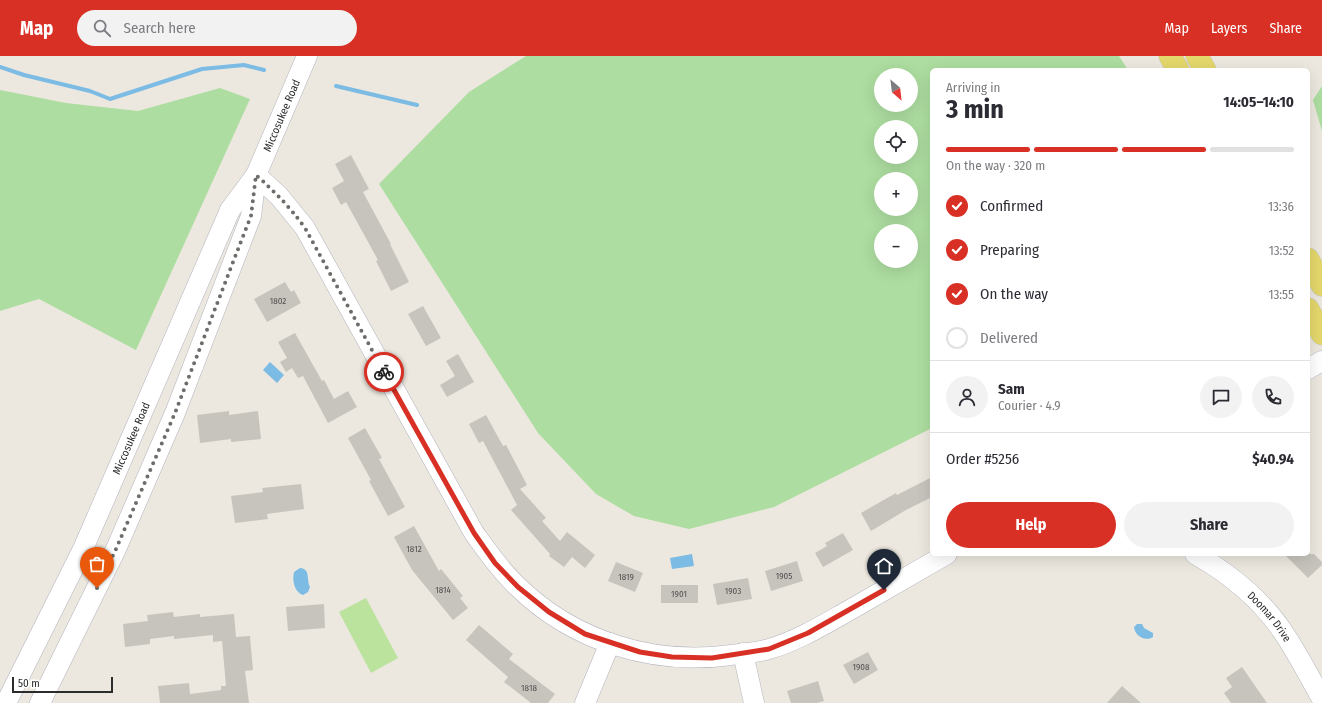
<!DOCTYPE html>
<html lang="en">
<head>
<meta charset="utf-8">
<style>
	:root { --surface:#fff; --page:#f2f2f3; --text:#2b2b33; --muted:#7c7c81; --line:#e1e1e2; --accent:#d93025 }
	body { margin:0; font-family:"Fira Sans Condensed",sans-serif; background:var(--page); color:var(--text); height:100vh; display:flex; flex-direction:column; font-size:15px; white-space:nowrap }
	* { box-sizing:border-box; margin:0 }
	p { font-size:13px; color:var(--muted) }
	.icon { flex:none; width:22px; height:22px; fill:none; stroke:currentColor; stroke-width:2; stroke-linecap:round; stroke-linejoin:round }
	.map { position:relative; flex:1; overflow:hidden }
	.side { position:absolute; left:930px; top:12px; width:380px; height:488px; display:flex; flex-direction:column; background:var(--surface); border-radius:6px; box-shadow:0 4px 16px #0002 }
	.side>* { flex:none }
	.needle { width:26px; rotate:152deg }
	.controls { position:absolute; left:874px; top:12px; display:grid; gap:8px }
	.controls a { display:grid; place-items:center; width:44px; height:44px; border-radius:50%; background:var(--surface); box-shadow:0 4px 16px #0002; font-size:20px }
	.scale { position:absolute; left:12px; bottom:10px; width:101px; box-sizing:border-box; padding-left:4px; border:2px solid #2b2b2b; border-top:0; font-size:11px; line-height:14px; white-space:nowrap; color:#2b2b2b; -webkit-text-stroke:3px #fff; paint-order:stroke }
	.pin { position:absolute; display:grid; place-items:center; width:34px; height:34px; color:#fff; margin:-41px -17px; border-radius:50% 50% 50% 0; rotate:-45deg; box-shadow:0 0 4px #0007 }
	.pin .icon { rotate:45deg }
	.courier { position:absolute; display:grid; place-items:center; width:40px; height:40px; margin:-20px; border:3px solid #d93025; border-radius:50%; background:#fff; color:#222; box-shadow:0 1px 5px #0007 }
	.overview em { font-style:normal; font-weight:700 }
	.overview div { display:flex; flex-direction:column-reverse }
	.overview { display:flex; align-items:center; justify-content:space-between; height:68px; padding:0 16px }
	h1 { font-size:26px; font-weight:700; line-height:30px }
	.bar { display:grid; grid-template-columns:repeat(4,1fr); gap:6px 4px; align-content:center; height:48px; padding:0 16px }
	.bar i { height:5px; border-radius:3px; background:var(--line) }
	.bar .on { background:var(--accent) }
	.bar p { grid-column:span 4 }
	.line { display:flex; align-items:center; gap:10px; padding:0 16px; border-top:1px solid var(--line) }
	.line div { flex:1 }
	.round { display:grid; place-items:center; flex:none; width:42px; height:42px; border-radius:21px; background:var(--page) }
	ol { padding:0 16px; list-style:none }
	li { display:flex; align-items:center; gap:12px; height:44px }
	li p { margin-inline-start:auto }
	li .icon { padding:4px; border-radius:50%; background:var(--accent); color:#fff; stroke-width:4 }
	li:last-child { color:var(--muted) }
	li i { width:22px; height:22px; border:2px solid var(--line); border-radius:50% }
	.action { display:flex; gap:8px; margin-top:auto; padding:8px 16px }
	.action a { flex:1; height:46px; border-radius:24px; background:var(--accent); color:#fff; font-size:16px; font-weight:700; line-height:46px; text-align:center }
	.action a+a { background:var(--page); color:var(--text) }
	header { display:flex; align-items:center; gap:24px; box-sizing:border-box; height:56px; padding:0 20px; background:var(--accent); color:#fff }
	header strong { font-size:19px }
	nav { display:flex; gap:22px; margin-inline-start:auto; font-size:14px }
	.search { width:280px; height:36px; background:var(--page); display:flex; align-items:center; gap:10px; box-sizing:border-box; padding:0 14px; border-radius:22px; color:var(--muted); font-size:15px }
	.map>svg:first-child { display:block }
</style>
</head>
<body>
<header>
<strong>Map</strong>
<div class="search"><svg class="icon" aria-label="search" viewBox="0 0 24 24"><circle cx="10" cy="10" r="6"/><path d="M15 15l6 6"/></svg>Search here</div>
<nav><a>Map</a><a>Layers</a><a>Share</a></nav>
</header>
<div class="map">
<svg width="1322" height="647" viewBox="0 0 1322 647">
	<rect width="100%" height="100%" fill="#ece8df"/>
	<path fill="#addda0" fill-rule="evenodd" d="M526,0H1119L1128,14H932V372L774,451L689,473L634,460L596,438L538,377L379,128L469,36ZM881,19H911V49H881ZM881,71H911V101H881ZM881,123H911V153H881ZM881,175H911V205H881Z
		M1322,30V75L1313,44Z
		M220,32L250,43L136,294L39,243L0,255V34L66,47L138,55Z"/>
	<path fill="#bce39d" d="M366,542L398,602L371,617L339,556Z"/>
	<path fill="#7bbbe4" d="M270,306L284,319L277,327L263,314Z
		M692,498L694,510L672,513L670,502Z
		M300,512C311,513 306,523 310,531L308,536L303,539C294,536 292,524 294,516Z
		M1137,568H1142L1144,572L1153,577V581C1145,586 1135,580 1134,571Z"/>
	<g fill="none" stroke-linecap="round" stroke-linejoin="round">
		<path stroke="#7bbbe4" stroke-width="4" d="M0,11L24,19L90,35L110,43L202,13L244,9L264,14
			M336,30L417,49"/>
	</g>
	<path fill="#c7c4be" d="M351,99L369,133L363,136L391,188H390L409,226L391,235L376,205L378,204L346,146L341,149L332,132L344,125L335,108Z
		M285,226L291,236L294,234L301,247L267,266L254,243Z
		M423,250L441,282L426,290L408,258Z
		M295,277L322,325L324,324L334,343L348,335L357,351L328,367L303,320L298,322L292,312L286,316L280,306L287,302L278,286Z
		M458,298L474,326L447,341L440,329L455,320L446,305Z
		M229,355V359L258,355L261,383L231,386V383L200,387L197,359Z
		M486,359L503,390L506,389L527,429L520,433L546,462L542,465L560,485L567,476L595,499L585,512L572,501L564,511L549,500L550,498L511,454L517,449L483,385L479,387L469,368Z
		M365,372L382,402L379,403L405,451L388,460L369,425L371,424L348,382Z
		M932,421V441L906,454L871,475L861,457L896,437L897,439Z
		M301,428L304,453L267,458L268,463L235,467L231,440L263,436L262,432Z
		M414,470L439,515L441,513L463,540L460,542L468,552L453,564L412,514L394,481Z
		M843,477L853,494L823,511L815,497L827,490L825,487Z
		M1284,498H1314L1322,506V509L1308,522Z
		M797,505L803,525L771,535L765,515Z
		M616,506L643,517L635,536L608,525Z
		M748,522L752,543L717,549L713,528Z
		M661,529H698V547H661Z
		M324,548L325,572L288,575L286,551Z
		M173,556L174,561L200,558V561L234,558L236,581L250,580L253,614L245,615L249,647H160L158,630L189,627L190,638L221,634V630H226L222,585L213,586V579L174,583V580L150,583V588L125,591L123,568L148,565L147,559Z
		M479,569L513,598L509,603L555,638L548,647H531L504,626L508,621L466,584Z
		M868,596L878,614L854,628L843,609Z
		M1242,611L1267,647H1231L1224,637L1232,631L1226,622Z
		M818,625L824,645L817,647H791L787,635Z
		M1122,630L1141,647H1107Z"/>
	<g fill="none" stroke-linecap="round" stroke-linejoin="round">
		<g stroke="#b2b3bd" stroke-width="21">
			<g id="minor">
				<path d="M256,119L279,140L305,172L474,477C487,495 500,514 517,530C573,585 653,610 731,599C743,597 757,597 769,593C797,585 823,569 848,555C881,536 914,517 947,498"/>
				<path d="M1308,313L1322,305"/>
				<path id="s1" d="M1195,498C1230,518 1263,545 1285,579C1299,600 1310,622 1322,643"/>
				<path d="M743,597L754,647"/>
				<path id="s2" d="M6,647L83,493L230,154L256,119L307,0"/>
				<path d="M40,647L116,493L175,357L251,160L256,119"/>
				<path d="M585,647L610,587"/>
			</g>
		</g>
		<g stroke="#c8c8c8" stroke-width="23">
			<path id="major" d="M1170,0L1178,14
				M1197,0L1205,14
				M1308,203L1322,229
				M1308,253L1322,278"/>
		</g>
		<use href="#minor" stroke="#fff" stroke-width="20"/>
		<use href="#major" stroke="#e4d76b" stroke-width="22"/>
	</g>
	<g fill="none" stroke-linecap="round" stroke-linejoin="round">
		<path stroke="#6f6d6a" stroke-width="4" stroke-dasharray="0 7.2" d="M97,532L116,493L175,357L240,188L251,160L256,119C276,137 289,150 305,172L384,316"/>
		<path stroke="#d93025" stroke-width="5" d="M384,316L474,477L495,507L518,531L549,556L585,578L640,596L672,601L712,602L769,593L808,577L884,534"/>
	</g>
	<g text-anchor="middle" stroke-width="3" stroke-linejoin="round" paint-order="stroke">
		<g font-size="9" fill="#525150">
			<text x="278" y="248">1802</text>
			<text x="414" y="496">1812</text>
			<text x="784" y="523">1905</text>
			<text x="626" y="524">1819</text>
			<text x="443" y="537">1814</text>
			<text x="733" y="538">1903</text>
			<text x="679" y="541">1901</text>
			<text x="861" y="614">1908</text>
			<text x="529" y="635">1818</text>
		</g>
		<g font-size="11" fill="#2b2b2b" stroke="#fff">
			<text dy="4" stroke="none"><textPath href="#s2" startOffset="650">Miccosukee Road</textPath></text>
			<text dy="4" stroke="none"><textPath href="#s2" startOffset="293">Miccosukee Road</textPath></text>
			<text dy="4" stroke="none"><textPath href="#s1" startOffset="98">Doomar Drive</textPath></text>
		</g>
	</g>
</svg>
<div class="controls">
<a><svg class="needle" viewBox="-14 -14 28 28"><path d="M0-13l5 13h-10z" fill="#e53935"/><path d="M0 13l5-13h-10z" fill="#7c7c81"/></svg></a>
<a><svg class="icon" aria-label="locate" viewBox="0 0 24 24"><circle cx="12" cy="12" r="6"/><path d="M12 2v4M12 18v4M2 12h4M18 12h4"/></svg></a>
<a>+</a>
<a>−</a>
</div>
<div class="scale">50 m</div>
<div class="pin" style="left:97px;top:532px;background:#ea580c"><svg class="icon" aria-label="bag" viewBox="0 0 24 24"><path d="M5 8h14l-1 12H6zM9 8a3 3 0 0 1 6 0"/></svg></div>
<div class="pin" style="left:884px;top:534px;background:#1f2937"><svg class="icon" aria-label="home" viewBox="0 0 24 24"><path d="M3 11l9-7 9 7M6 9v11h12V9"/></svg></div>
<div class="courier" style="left:384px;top:316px"><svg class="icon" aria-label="bike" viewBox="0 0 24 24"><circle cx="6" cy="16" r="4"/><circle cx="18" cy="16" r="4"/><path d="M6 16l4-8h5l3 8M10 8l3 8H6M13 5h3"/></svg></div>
<section class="side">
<div class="overview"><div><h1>3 min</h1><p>Arriving in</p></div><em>14:05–14:10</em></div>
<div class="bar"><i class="on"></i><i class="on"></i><i class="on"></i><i></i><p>On the way · 320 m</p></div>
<ol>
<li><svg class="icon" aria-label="check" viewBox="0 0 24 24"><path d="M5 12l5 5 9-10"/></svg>Confirmed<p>13:36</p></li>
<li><svg class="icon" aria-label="check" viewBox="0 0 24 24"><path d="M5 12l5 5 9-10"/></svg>Preparing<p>13:52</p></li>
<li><svg class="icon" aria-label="check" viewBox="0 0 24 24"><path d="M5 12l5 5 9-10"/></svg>On the way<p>13:55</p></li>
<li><i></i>Delivered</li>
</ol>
<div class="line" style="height:72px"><a class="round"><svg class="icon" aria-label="person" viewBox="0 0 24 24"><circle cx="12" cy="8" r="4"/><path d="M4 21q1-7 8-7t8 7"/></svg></a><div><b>Sam</b><p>Courier · 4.9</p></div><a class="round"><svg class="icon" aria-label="chat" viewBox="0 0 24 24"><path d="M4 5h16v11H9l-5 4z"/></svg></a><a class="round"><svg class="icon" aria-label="phone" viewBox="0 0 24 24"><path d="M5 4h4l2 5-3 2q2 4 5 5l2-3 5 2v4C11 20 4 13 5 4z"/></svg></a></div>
<div class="line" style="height:52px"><div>Order #5256</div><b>$40.94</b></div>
<div class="action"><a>Help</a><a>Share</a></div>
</section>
</div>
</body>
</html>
